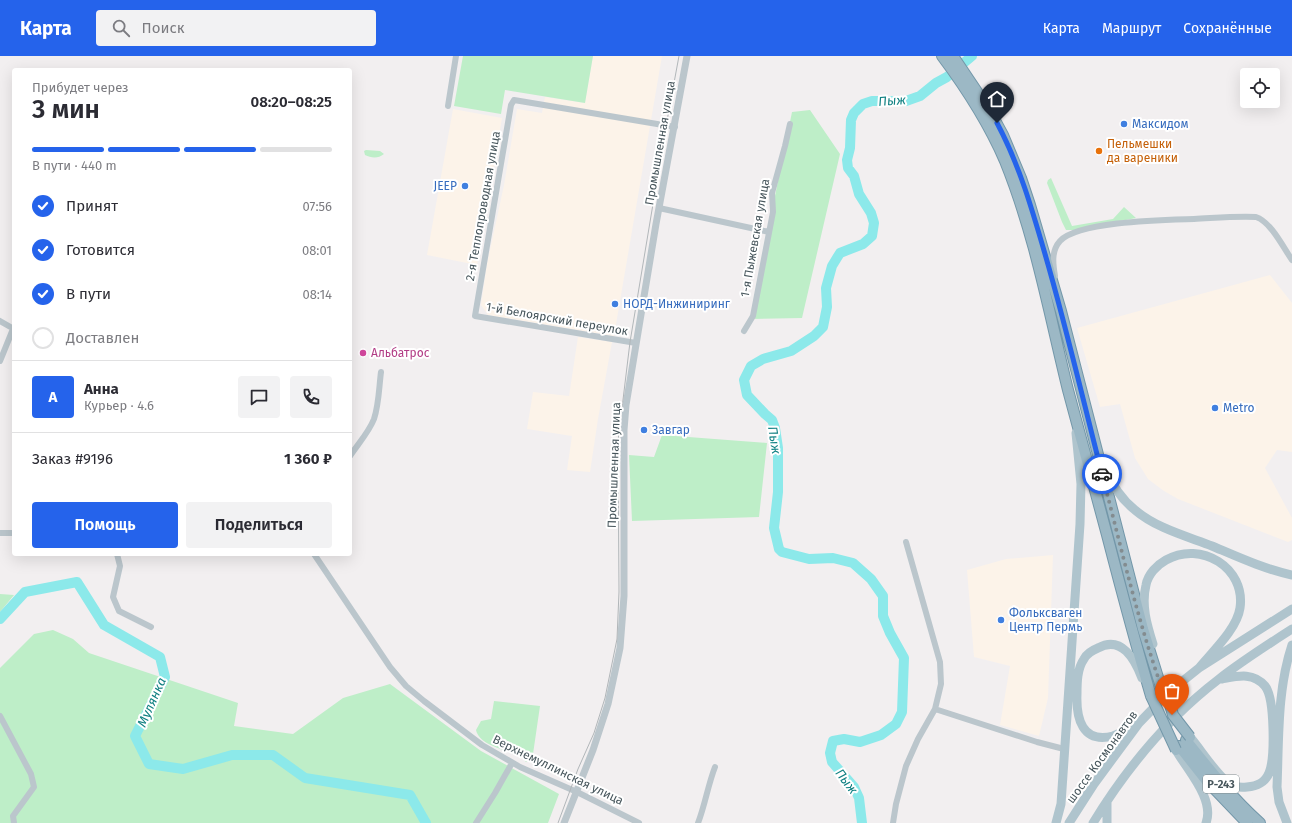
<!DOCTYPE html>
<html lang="ru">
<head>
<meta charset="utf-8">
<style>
	:root { --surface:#fff; --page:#f2f2f3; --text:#2b2b33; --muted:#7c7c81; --line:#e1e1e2; --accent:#2563eb }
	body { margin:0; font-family:"Fira Sans",sans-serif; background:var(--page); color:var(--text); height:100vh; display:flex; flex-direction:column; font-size:15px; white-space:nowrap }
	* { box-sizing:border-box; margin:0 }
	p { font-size:13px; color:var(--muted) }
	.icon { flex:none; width:22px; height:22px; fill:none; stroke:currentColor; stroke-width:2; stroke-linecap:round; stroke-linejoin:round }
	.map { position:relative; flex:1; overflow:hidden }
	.side { position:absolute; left:12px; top:12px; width:340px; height:488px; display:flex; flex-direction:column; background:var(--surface); border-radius:4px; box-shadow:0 4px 16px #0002 }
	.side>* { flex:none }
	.fabs { position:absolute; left:1240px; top:12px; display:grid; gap:8px }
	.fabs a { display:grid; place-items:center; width:40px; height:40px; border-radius:4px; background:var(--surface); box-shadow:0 4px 16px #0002; font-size:20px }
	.pin { position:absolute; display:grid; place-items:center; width:34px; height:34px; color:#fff; margin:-41px -17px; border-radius:50% 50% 50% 0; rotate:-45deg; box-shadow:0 0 4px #0007 }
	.pin .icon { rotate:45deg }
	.courier { position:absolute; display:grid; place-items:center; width:40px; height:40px; margin:-20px; border:3px solid #2563eb; border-radius:50%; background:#fff; color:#222; box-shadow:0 1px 5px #0007 }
	.summary em { font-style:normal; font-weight:600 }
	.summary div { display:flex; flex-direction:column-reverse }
	.summary { display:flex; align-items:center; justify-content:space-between; height:68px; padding:0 20px }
	h1 { font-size:26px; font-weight:600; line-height:30px }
	.bar { display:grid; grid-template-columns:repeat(4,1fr); gap:6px 4px; align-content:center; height:48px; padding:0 20px }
	.bar i { height:5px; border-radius:3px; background:var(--line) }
	.bar .active { background:var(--accent) }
	.bar p { grid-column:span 4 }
	.line { display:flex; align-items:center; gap:10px; padding:0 20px; border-top:1px solid var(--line) }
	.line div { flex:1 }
	.round { display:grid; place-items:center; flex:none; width:42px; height:42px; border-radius:4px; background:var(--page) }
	ol { padding:0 20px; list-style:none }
	li { display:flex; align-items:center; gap:12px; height:44px }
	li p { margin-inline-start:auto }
	li .icon { padding:4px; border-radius:50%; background:var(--accent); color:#fff; stroke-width:4 }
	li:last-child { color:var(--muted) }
	li i { width:22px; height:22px; border:2px solid var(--line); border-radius:50% }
	.primary-button { display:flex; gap:8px; margin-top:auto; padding:8px 20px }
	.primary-button a { flex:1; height:46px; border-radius:4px; background:var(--accent); color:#fff; font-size:16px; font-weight:600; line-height:46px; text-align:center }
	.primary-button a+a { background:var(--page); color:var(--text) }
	header { display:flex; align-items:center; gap:24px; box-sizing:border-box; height:56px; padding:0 20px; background:var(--accent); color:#fff }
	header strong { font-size:19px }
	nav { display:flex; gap:22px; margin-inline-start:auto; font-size:14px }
	.search { width:280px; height:36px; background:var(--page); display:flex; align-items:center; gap:10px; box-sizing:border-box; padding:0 14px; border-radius:4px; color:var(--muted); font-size:15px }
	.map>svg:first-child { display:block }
</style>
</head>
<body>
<header>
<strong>Карта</strong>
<div class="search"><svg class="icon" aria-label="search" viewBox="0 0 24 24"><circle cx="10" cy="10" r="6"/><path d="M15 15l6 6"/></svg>Поиск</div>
<nav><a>Карта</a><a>Маршрут</a><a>Сохранённые</a></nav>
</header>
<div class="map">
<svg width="1292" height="767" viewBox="0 0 1292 767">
	<rect width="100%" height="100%" fill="#f2eff0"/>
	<path fill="#fcf3e9" d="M593,0H662L614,280L488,259L481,249L487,208L504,129L517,53L542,57L545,41L585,47Z
		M453,53L502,62L477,209L427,199Z
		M1270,219L1292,247V396L1277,394L1265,412L1292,462V484L1288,486L1178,443L1164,435L1148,423L1135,402L1120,348L1100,351L1077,272Z
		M578,281L612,286L598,363L590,416L567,414L572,380L527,373L533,336L569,340Z
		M1053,499L1048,642L1039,680L1000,669L1010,610L974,601L967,514L1006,503Z"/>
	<path fill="#beeec8" d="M463,0H593L585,47L505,34L501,58L454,50Z
		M810,54L840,98L802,262L750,263L792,56Z
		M366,94L380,95L384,98C378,103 371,102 365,99L364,95Z
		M1051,122L1072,170L1113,163L1124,151L1136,162L1074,174H1066L1062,166L1047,127L1048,124Z
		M662,379L767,387L759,461L632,465L629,399L654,401Z
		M0,538L14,539L0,556Z
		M53,574L73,583L89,597L238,647L234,670L293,678L343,642L390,628L481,695L559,738L548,767H0V612L34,578Z
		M494,645L540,650L533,698L526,706C518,694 480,693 476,674L481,665L491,663Z"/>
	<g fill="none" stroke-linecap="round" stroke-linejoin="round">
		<path stroke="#8ce9ea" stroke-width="10" d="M0,563L25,536L77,526L104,569L160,601L165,621L135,680L149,708L183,713L232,699H273L305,722L410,739L426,767
			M862,767L859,742L854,731L832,706L830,697L833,685L844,683L860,686L881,679L896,668L902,656L904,602L890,577L883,560V540L871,523L853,507L833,502L809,503L782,496L779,493L774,472L778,436V392L775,372L772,364L765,358L747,339L744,324L751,310L763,303L791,295L814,280L823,271L827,251L826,232L832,210L840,197L863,188L872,180L874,167L871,157L859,138L854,120L848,112L847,104L850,92L851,64L854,57L863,48L872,45H906L920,40L936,27L947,21L972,0"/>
		<g stroke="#7397a9" stroke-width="12">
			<path id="trunk" d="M942,0C966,32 989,68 1005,105C1035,179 1049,257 1068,334C1081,382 1094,431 1107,479C1121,533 1135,586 1151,640
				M953,0L990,55L1003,79L1021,122L1030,149L1061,255L1143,573L1161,631
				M1186,684C1210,714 1232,742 1260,767
				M1179,690L1205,723L1247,767"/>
		</g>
		<path stroke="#bbc6cc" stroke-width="6" d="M448,50L456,0
			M659,152L769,176
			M1055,220C1053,208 1051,195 1060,185C1079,165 1166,164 1194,163C1215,162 1235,160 1256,161C1271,166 1283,191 1292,204
			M0,265L14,273
			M744,275L753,260L773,156L772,137L785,90L790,68
			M636,287L475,260L511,49L514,44L675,71
			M0,305L13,273
			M350,400C358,388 369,376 374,363C379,348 379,331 381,316
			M0,477H14
			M117,498L120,510L113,541L119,555L151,571
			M314,498L390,611L406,630L424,645L482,689L520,711L577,736L639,767
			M935,653L1037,686L1064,693
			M0,660L31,718L34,731L13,760L14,767
			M476,767L495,737L512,707
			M698,767C705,749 708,729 715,711
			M893,767L896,748L906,710L918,683L935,653L941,628L940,606L906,486"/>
		<path stroke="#bbc6cc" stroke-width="7" d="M564,767L593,694L608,648L620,592L624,540V374L626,349L656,168L687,0"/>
		<path stroke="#afc4cd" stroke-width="9" d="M1105,412C1112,429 1121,443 1135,454C1156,472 1186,480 1212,490C1238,501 1264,513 1292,519
			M1153,588C1147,569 1141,549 1146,529C1148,518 1157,509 1166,504C1201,484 1246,512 1240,552C1237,573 1212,596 1199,612
			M1137,668C1130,672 1121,677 1113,680C1082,688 1076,662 1077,638C1077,627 1077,613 1084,603C1087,597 1093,594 1098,592C1122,579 1135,604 1142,622
			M1190,681C1201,694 1214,715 1227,726C1232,730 1240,732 1247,731C1257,730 1265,727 1269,717C1275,703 1275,642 1265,630C1253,616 1238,620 1222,623
			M1176,694C1187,714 1215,743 1206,767
			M1056,767L1061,748L1080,468L1081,428L1076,377
			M1069,767L1094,728L1139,667L1169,636L1199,612L1292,553
			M1093,767C1126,713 1168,662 1219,623C1242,605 1267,589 1292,573
			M1107,767V745
			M1287,767L1279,746L1277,731C1279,683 1277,634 1292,589"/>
		<use href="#trunk" stroke="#9cb8c5" stroke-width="10"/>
		<path stroke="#b1b6b9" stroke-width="1" d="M558,767L578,713L594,677L605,642L617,583L619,536L618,385L630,286L666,70L679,0"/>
		<g stroke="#7397a9" stroke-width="12" stroke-linecap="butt">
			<path id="trunk-bridge" d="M1164,628L1173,659L1190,681
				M1151,640L1176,694"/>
		</g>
		<use href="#trunk-bridge" stroke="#9cb8c5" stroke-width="10"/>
	</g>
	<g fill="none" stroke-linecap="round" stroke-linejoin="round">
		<path stroke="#838c90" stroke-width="4" stroke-dasharray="0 7.2" d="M1102,418C1123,498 1141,581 1172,659"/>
		<path stroke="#2563eb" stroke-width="5" d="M997,67C1019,108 1032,153 1045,198C1066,270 1083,344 1102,418"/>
	</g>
	<g fill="#3f7fe0" stroke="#fff" stroke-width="1.5">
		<circle cx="1124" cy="68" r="4"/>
		<circle cx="465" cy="130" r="4"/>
		<circle cx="615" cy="248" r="4"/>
		<circle cx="1215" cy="352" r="4"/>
		<circle cx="644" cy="374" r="4"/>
		<circle cx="1001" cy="564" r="4"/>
	</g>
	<circle fill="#e8710a" stroke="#fff" stroke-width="1.5" cx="1099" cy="95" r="4"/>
	<circle fill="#d1479c" stroke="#fff" stroke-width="1.5" cx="363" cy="297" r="4"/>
	<g text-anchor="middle" stroke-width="4" stroke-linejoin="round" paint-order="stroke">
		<rect fill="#fff" stroke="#7e898d" stroke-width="1" x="1203" y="719" width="36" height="18" rx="3"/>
		<g font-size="11" font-weight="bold" fill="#47565c">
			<text x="1221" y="732">Р-243</text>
		</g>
		<g font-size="12" fill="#366cbe" stroke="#fff" text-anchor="start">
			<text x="1132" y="72">Максидом</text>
			<text x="457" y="134" text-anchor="end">JEEP</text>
			<text x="623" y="252">НОРД-Инжиниринг</text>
			<text x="1223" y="356">Metro</text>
			<text x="652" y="378">Завгар</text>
			<text x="1009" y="561">Фольксваген<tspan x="1009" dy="14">Центр Пермь</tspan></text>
		</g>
		<g font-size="12" fill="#47565c" stroke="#fff">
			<text transform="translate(660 87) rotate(-80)" y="4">Промышленная улица</text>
			<text transform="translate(483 150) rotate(-80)" y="4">2-я Теплопроводная улица</text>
			<text transform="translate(755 182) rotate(-80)" y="4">1-я Пыжевская улица</text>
			<text transform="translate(557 263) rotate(10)" y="4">1-й Белоярский переулок</text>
			<text transform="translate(614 409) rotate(-88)" y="4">Промышленная улица</text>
			<text transform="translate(1102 701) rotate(-54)" y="4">шоссе Космонавтов</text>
			<text transform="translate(558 714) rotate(26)" y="4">Верхнемуллинская улица</text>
		</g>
		<g font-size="12" fill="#c56008" stroke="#fff" text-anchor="start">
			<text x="1107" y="92">Пельмешки<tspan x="1107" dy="14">да вареники</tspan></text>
		</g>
		<g font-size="12" fill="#b23c85" stroke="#fff" text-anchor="start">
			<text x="371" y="301">Альбатрос</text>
		</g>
		<g font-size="13" font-style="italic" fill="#108082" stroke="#fff">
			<text transform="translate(892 44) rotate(-4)" y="5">Пыж</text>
			<text transform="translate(775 384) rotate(81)" y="5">Пыж</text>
			<text transform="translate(151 646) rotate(-66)" y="5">Мулянка</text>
			<text transform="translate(847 725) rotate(53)" y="5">Пыж</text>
		</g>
	</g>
</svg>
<div class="fabs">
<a><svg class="icon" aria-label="locate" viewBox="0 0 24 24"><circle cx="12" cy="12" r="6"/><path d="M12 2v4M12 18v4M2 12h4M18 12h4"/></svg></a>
</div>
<div class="pin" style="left:1172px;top:659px;background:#ea580c"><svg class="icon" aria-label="bag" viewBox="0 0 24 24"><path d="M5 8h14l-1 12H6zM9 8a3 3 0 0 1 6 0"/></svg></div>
<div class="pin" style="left:997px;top:67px;background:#1f2937"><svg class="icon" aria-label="home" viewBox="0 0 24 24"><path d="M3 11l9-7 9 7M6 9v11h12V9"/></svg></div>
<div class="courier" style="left:1102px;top:418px"><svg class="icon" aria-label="car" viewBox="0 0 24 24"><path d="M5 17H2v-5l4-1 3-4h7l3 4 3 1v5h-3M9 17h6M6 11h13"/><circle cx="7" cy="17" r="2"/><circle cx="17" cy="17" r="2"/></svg></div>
<section class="side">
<div class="summary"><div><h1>3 мин</h1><p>Прибудет через</p></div><em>08:20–08:25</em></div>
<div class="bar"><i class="active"></i><i class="active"></i><i class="active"></i><i></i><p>В пути · 440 m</p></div>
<ol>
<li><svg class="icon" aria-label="check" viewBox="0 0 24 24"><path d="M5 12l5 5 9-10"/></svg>Принят<p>07:56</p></li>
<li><svg class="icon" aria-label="check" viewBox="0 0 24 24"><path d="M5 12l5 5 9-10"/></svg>Готовится<p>08:01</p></li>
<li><svg class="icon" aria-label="check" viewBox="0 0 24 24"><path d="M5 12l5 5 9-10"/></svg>В пути<p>08:14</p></li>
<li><i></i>Доставлен</li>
</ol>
<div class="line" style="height:72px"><b class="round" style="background:var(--accent);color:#fff">А</b><div><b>Анна</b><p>Курьер · 4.6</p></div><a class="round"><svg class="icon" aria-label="chat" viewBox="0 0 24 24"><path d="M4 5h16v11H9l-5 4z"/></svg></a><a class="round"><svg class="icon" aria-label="phone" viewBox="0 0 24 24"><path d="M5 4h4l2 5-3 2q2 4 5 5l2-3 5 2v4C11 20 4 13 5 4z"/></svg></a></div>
<div class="line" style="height:52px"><div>Заказ #9196</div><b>1 360 ₽</b></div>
<div class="primary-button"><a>Помощь</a><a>Поделиться</a></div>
</section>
</div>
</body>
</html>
